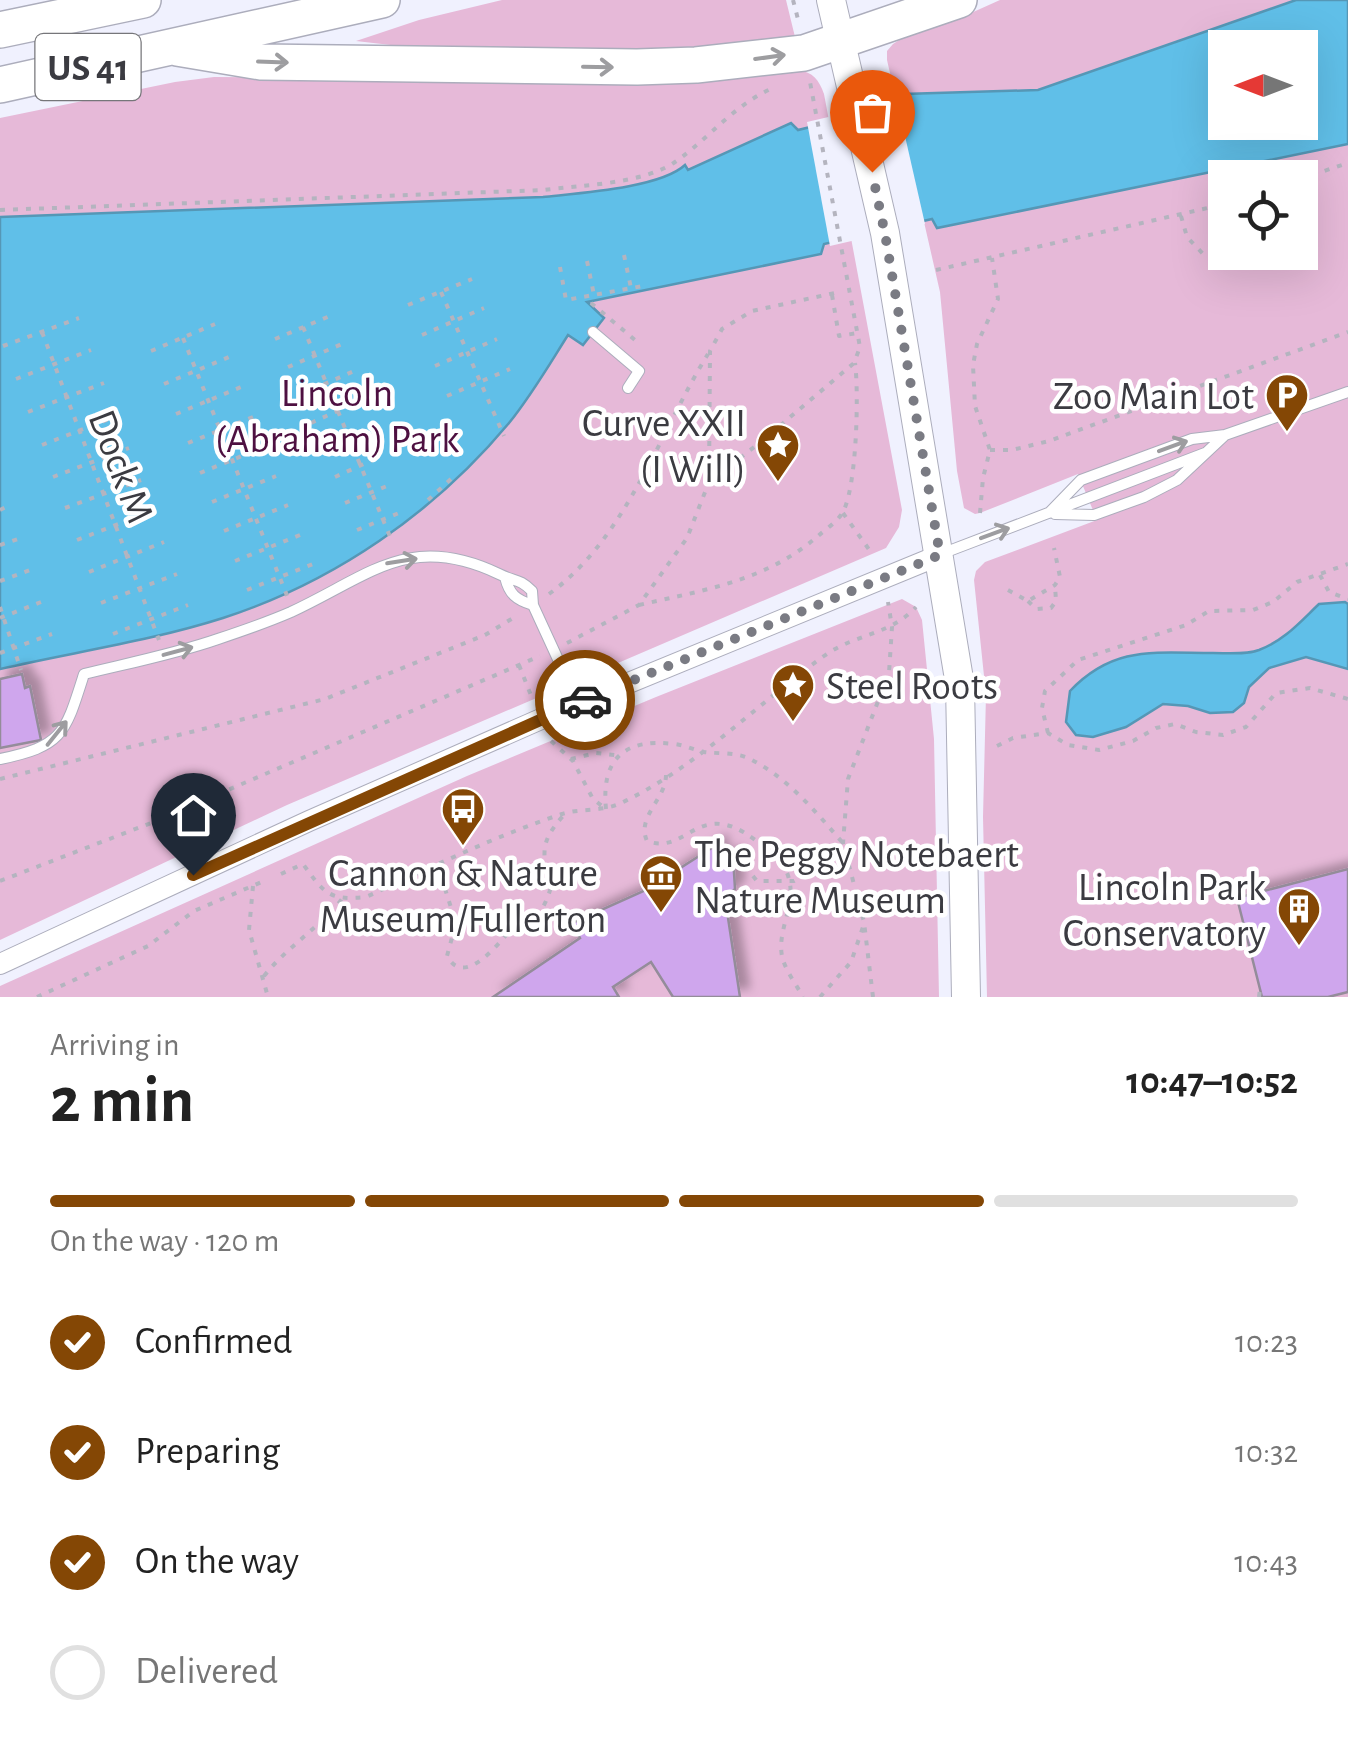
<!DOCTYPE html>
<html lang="en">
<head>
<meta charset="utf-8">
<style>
	:root { --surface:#fff; --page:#f6f6f6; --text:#222; --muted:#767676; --line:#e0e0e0; --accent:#844705 }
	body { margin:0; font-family:"Alegreya Sans",sans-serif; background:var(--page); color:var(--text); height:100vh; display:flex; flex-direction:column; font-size:38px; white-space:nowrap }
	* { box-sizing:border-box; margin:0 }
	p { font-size:32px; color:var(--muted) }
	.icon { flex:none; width:55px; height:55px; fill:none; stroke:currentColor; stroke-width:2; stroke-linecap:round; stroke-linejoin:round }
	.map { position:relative; height:997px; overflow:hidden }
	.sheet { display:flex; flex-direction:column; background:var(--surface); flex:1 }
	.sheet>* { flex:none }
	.needle { width:65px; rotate:270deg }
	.tools { position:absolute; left:1208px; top:30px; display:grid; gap:20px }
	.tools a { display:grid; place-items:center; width:110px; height:110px; border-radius:0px; background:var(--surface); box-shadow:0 10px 40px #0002; font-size:50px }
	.pin { position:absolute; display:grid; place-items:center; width:85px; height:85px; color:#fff; margin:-102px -42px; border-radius:50% 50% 50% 0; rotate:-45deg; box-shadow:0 0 10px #0007 }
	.pin .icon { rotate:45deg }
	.courier { position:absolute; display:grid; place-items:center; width:100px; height:100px; margin:-50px; border:8px solid #844705; border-radius:50%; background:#fff; color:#222; box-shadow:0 2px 12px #0007 }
	.summary em { font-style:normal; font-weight:700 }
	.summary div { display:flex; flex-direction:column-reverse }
	.summary { display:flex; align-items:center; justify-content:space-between; height:170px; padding:0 50px }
	h1 { font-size:65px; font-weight:700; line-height:75px }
	.bar { display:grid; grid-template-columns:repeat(4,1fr); gap:15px 10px; align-content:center; height:120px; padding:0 50px }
	.bar i { height:12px; border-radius:8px; background:var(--line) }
	.bar .on { background:var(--accent) }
	.bar p { grid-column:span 4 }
	ol { padding:0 50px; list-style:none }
	li { display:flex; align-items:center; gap:30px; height:110px }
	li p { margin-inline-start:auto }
	li .icon { padding:10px; border-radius:50%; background:var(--accent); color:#fff; stroke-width:4 }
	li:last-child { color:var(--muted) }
	li i { width:55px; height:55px; border:5px solid var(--line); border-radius:50% }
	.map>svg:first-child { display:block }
</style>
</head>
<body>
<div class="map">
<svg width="1348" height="997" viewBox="0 0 1348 997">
	<defs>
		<filter id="shadow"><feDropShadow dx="9" dy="-9" stdDeviation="5" flood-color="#0004"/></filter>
	</defs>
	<rect width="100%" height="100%" fill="#f0f1fe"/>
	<path fill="#e6b9d8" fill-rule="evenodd" d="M502,0H786L795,37L653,53L434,50L356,41L419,20Z
		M1000,0H1348V997H987L983,817L986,695L974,580L976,571L985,562L1097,520L1078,474L980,513L975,514L964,508L957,471L940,292L887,60V51L893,44L904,37L951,22ZM1225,48H1300V122H1225ZM1225,178H1300V252H1225Z
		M798,70C813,72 819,80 824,94L902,510L899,527L886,548L287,805L0,940V118L175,82L214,77L710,81Z
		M902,599L916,607L922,620L934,739L939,997H0V986L467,776L656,697Z"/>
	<path fill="#60bfe8" stroke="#5597b6" stroke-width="2.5" fill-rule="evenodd" d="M1296,0H1348V144L937,228L932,219L824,244L821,254L587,302L604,318L583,345L568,335C549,365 531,396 509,423C434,513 334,582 223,618C151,641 74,652 0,669V217L543,197C579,193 660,188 685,165L688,170L791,123L798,130L904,104V94L1038,90ZM1225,48H1300V122H1225Z
		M1345,602L1348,604V669L1306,657L1269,668L1249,687L1244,703L1233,712L1210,713L1188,706L1163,704L1126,727L1093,737L1076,735L1066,722L1070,691C1114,645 1155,653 1213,653C1228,653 1245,655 1259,650C1285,640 1300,622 1319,604Z"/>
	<path fill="#f0f1fe" d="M897,101L925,224L830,246L807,122Z"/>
	<path fill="#cfa6ed" stroke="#948c9a" stroke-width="2.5" filter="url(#shadow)" d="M22,674L25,688L30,686L41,740L0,748V679Z
		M718,844L720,861L733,856L735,889L725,898L740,997H673L651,962L613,987L619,997H493L580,938L572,923L646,890Z
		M1348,869V992L1328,997H1262L1237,898Z"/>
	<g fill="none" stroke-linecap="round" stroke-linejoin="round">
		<g stroke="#acadbc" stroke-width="12">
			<path id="service" d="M593,332L639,371L628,388
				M1049,513L1081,480L1192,439L1225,435L1348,392
				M1055,514L1094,515L1144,497L1177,480L1224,436
				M941,554L1205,453
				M505,577C509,594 516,600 533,605
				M0,759C63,746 65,734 84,674C129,663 175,654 218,639C242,631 268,622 291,612C369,576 409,531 499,574C515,582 519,578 532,591L533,605L578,703"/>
		</g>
		<g stroke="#acadbc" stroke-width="22">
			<path id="minor" d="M0,964L309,821L541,719L940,555"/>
		</g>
		<g stroke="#acadbc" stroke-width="30">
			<path id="secondary" d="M831,0L885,233L960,685L966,997"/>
		</g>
		<g stroke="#acadbc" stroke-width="38">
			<path id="motorway" d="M0,30L143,0
				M177,48L261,62L637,67L696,65L804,53L959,0
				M0,85L382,0"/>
		</g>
		<path stroke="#b4b4bf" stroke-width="4" stroke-dasharray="5 8" stroke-linecap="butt" d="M793,0L799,23
			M1300,179L1348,163
			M0,210L544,190C582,185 643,184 675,162C711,137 733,105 775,87
			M1181,216L1187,237L1206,257
			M624,255L631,288
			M587,261L594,295
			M560,267L566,300L643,286
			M936,270L1225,204
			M441,292L504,436
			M832,295L839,336L858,333
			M591,303L635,340
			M408,305L472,279
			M303,327L391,539
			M42,332L159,640
			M422,335L484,308
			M183,338L288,598
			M275,339L330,316
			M3,346L79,318
			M151,351L215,324
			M435,366L497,339
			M288,367L342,344
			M16,379L91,350
			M164,384L229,357
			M300,395L354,371
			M447,396L510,369
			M28,412L104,383
			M176,414L241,387
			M311,423L366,398
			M188,443L253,417
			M42,445L117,416
			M322,449L378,426
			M990,450H1012L1049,441L1348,332
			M200,473L264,447
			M53,477L129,448
			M335,477L377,458
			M709,482L762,441L854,363L860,347L810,82
			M428,500L451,479
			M212,502L276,476
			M345,503L387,486
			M65,508L141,480
			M0,510L6,507
			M843,513L873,555
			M980,513L983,478L990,450L975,406L973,365L977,344L998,299L992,258
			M357,530L399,513
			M224,531L288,505
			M77,540L152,511
			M0,545L18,539
			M235,561L300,535
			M89,572L164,542
			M1320,575L1329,592L1348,599
			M0,581L30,570
			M247,590L313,564
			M1008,590L1028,601L1055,585L1060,577L1054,548
			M549,594C627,538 660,431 708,354
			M1028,601L1036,609L1051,608L1056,601L1055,586
			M101,603L177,574
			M639,605C704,590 766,581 818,536C825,530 835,523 841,515C857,494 859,391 855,363
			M0,607L21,670
			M0,618L41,602
			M113,634L188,605
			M567,643L639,605L687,538L709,482L710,351L722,329L752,311L839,292
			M0,653L52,634
			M519,665L532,698
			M1048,733L1042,708L1045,691L1078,660L1186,625L1209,611L1253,610L1273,602L1297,582L1348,564
			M551,741L573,761L593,799L606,809
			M997,746L1013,738L1048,733L1068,745L1099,750L1133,741L1156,728L1175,724L1196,732L1223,735L1246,727L1276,693L1310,688L1348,699
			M571,759L596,753L615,755
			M666,775C666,799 636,817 647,841C690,857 699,789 766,849C776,857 786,866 789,879C796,905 777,930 782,956C785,970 796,984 803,997
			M0,779L325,699L485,635L518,615
			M606,809C601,759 624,738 674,744C685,745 694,750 704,752C719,754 737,752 750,759C788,778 815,811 842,842
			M437,864L456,923L447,956C464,988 497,945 509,932C529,912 539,927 551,887C543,855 538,844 563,816
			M281,874L303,864C324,893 329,901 366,897C430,868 495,836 562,814C581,808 602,812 621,803C696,768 757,704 824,656C856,633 889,636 916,607
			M753,876L757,881H794L812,871C826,880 837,878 849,868
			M0,881L151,823L540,656
			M253,886L249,930L268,997
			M264,976C287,947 319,928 342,899
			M37,997L148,946L194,911L264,881
			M820,997L851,962L863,927
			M873,997L864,922L843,843L848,779L889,673L892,627L888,602
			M1259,997L1260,989"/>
		<use href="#service" stroke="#fff" stroke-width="10"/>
		<use href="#minor" stroke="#fff" stroke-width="20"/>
		<use href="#secondary" stroke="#fff" stroke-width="28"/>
		<use href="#motorway" stroke="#fff" stroke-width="35"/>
	</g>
	<defs><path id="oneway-shaft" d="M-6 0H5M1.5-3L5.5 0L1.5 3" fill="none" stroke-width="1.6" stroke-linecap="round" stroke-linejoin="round" transform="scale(2.5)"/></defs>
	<g stroke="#9d9da0">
		<use href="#oneway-shaft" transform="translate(770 57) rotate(-8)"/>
		<use href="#oneway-shaft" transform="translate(273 62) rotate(2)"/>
		<use href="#oneway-shaft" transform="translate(598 67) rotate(1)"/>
		<use href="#oneway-shaft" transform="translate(1173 446) rotate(-20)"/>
		<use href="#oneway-shaft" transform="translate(995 533) rotate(-20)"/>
		<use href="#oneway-shaft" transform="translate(402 561) rotate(-9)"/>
		<use href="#oneway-shaft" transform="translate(178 651) rotate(-15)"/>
		<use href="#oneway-shaft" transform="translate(57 733) rotate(-51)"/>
	</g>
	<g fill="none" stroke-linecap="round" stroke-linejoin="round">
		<path stroke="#7a7b83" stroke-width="10" stroke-dasharray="0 18" d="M585,700L940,555L885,234L872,172"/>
		<path stroke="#844705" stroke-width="12" d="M193,875L585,700"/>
	</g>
	<defs>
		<g id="parking-pin" transform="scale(2.25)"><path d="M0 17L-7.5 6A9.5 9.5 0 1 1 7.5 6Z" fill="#844705" stroke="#fff"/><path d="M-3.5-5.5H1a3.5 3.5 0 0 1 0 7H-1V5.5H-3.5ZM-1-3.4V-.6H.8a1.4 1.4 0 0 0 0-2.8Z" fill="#fff"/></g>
		<g id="sight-pin" transform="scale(2.25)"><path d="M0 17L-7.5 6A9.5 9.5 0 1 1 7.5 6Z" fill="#844705" stroke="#fff"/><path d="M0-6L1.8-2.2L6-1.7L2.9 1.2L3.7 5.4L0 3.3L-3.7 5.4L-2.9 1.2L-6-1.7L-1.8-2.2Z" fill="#fff"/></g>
		<g id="bus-pin" transform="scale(2.25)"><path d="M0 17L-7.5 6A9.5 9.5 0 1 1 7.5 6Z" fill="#844705" stroke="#fff"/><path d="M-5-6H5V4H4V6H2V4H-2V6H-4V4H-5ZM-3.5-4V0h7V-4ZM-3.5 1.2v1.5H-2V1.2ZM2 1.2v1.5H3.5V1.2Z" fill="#fff"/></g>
		<g id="museum-pin" transform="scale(2.25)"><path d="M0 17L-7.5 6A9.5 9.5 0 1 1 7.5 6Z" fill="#844705" stroke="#fff"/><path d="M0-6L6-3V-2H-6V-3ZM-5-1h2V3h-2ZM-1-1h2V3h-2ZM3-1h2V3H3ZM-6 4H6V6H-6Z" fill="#fff"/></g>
		<g id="building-pin" transform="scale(2.25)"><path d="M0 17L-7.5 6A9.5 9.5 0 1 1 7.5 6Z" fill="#844705" stroke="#fff"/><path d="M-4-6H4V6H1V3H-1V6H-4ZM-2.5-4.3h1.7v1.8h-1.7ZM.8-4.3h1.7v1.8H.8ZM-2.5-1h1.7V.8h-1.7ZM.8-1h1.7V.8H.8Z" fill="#fff"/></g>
	</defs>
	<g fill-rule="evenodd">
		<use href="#parking-pin" x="1287" y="395"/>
		<use href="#sight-pin" x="778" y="445"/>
		<use href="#sight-pin" x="793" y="685"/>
		<use href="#bus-pin" x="463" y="809"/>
		<use href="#museum-pin" x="661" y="876"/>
		<use href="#building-pin" x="1299" y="909"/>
	</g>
	<g text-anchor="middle" stroke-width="9" stroke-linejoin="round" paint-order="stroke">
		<rect fill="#fff" stroke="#76767a" stroke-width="2.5" x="35.5" y="34" width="105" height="66" rx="8"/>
		<g font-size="38" font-weight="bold" fill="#3b3b41">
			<text x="88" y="80">US 41</text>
		</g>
		<g font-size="40" fill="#4e1041" stroke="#fff">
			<text x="337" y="406">Lincoln<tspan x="337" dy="46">(Abraham) Park</tspan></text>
		</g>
		<g font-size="40" fill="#3b3b41" stroke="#fff" text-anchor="end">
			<text x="1254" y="409">Zoo Main Lot</text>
			<text x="746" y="436">Curve XXII<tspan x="746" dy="46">(I Will)</tspan></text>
			<text x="826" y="699" text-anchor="start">Steel Roots</text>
			<text x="694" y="867" text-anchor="start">The Peggy Notebaert<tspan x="694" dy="46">Nature Museum</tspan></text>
			<text x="463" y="886" text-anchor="middle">Cannon &amp; Nature<tspan x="463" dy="46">Museum/Fullerton</tspan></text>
			<text x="1266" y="900">Lincoln Park<tspan x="1266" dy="46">Conservatory</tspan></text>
		</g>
		<g font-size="40" fill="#3b3b41" stroke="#fff">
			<text transform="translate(122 466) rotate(69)" y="14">Dock M</text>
		</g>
	</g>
</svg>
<div class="tools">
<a><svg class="needle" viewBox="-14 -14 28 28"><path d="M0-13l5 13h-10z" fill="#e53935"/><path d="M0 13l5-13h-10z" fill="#767676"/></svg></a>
<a><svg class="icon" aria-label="locate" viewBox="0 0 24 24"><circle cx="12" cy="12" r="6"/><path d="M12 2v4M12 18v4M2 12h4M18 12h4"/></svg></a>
</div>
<div class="pin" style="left:872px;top:172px;background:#ea580c"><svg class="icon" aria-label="bag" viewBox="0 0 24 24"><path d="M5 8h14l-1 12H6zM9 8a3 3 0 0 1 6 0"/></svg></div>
<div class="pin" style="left:193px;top:875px;background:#1f2937"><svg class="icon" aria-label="home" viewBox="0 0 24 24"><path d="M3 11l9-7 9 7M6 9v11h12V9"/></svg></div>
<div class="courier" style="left:585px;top:700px"><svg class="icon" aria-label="car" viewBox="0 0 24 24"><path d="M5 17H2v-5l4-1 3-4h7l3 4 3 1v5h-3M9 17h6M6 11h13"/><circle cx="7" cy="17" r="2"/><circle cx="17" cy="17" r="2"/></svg></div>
</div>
<section class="sheet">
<div class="summary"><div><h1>2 min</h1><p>Arriving in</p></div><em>10:47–10:52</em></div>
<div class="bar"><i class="on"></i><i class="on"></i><i class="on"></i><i></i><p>On the way · 120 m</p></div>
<ol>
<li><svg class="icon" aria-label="check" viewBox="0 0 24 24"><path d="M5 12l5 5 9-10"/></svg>Confirmed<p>10:23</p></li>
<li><svg class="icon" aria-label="check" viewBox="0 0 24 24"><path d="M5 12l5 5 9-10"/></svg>Preparing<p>10:32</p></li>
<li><svg class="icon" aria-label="check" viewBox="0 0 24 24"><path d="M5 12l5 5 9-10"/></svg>On the way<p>10:43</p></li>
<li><i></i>Delivered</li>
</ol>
</section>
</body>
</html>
